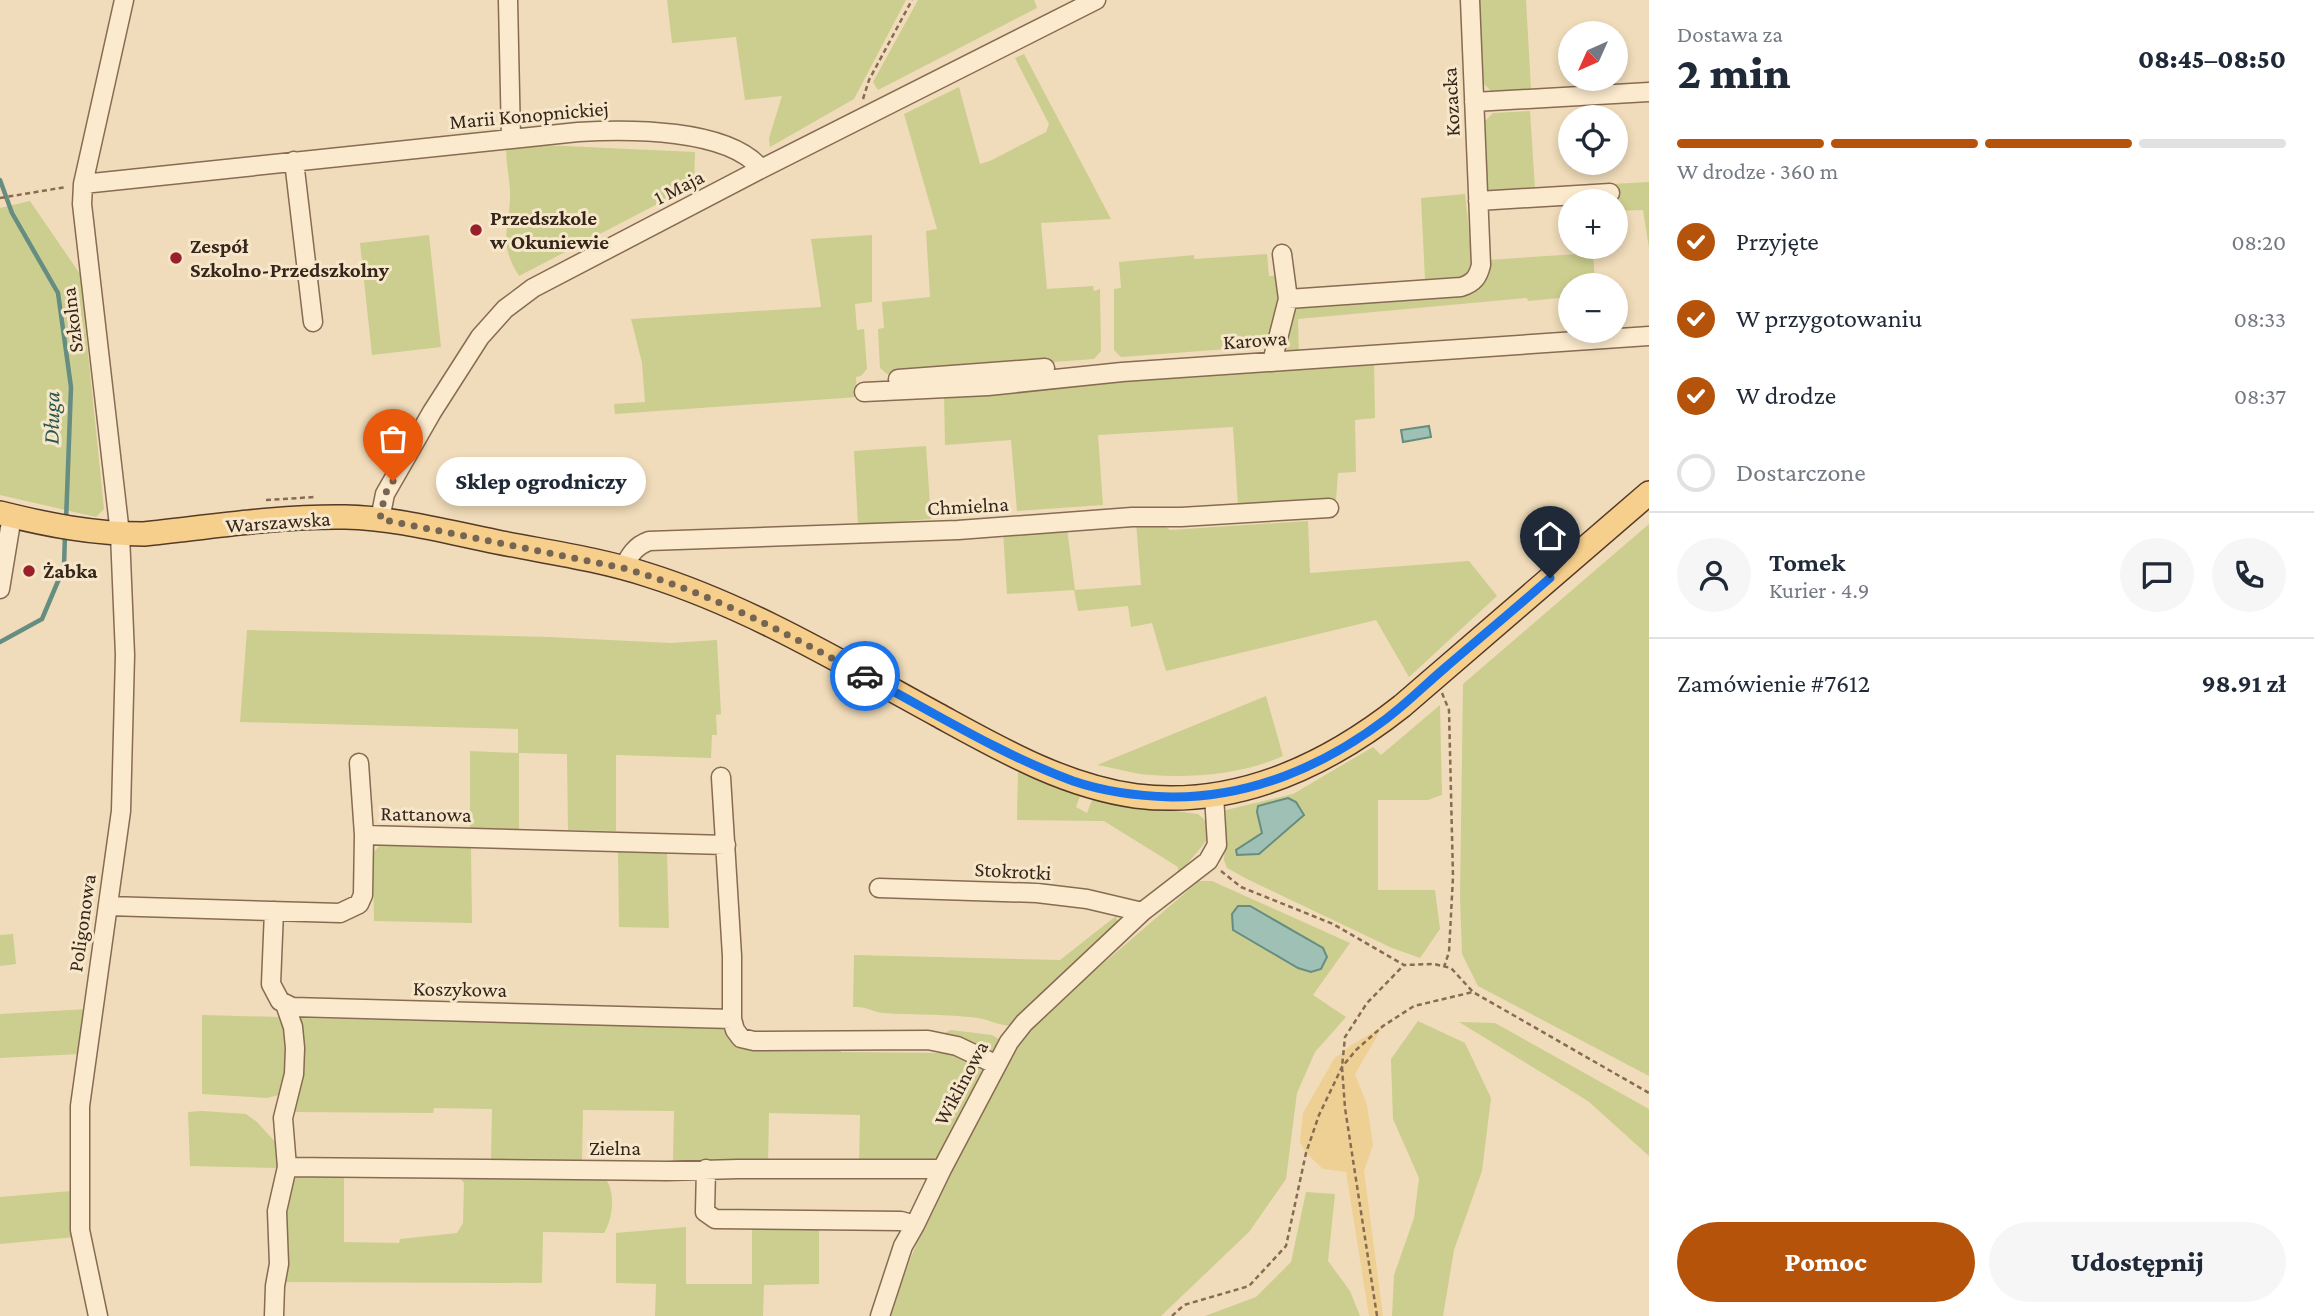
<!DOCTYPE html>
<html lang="pl">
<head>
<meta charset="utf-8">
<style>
	:root { --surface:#fff; --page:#f6f6f7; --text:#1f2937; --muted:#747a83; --line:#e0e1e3; --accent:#b45309 }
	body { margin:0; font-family:"Crimson Pro",serif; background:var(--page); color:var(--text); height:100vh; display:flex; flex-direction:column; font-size:26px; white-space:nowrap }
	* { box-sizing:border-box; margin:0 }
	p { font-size:23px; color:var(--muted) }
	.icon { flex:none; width:38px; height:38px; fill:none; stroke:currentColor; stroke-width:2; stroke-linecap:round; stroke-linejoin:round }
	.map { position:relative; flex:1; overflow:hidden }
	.side { display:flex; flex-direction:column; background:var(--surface); width:665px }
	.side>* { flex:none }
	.needle { width:46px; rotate:225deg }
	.fabs { position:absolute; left:1558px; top:21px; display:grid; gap:14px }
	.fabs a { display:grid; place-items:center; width:70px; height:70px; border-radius:50%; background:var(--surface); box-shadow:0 4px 10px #0003; font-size:35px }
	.pin { position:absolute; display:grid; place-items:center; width:60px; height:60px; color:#fff; margin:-72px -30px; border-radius:50% 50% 50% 0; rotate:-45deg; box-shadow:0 0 7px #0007 }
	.pin .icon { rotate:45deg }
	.courier { position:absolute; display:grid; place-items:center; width:70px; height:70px; margin:-35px; border:5px solid #1a73e8; border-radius:50%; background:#fff; color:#222; box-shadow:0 2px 9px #0007 }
	.bubble { position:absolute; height:49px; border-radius:24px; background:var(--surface); box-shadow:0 4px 10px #0003; font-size:23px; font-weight:800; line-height:49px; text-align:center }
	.summary em { font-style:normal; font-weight:800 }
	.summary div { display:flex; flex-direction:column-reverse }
	.summary { display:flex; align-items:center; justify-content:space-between; height:119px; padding:0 28px }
	h1 { font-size:46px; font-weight:800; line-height:52px }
	.bar { display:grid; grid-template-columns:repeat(4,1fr); gap:10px 7px; align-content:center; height:84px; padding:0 28px }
	.bar i { height:9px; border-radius:5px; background:var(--line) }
	.bar .active { background:var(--accent) }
	.bar p { grid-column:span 4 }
	.line { display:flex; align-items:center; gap:18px; padding:0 28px; border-top:2px solid var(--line) }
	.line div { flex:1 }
	.round { display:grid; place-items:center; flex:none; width:74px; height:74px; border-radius:37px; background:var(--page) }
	ol { padding:0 28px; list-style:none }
	li { display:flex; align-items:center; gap:21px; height:77px }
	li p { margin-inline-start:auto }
	li .icon { padding:7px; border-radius:50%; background:var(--accent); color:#fff; stroke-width:4 }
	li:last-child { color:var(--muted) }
	li i { width:38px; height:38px; border:4px solid var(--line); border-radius:50% }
	.primary-button { display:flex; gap:14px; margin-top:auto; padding:14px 28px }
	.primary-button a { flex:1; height:80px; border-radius:42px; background:var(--accent); color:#fff; font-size:28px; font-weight:800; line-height:80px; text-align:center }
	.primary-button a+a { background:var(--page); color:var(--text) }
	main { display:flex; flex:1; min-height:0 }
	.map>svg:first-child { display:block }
</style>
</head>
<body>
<main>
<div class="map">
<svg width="1649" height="1316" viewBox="0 0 1649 1316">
	<rect width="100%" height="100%" fill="#f0dcba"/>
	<path fill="#cbce8e" d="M667,0H906L854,99L770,147L769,138L782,96L745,100L736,37L672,43Z
		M918,0H1034L1037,8L878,90L873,82Z
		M1480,0H1526L1531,89L1491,91L1483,83Z
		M1024,54L1111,219L1041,223L1047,289L1093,286L1094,291L1100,289L1101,351L1094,359L887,374L880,368L878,329L884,328L882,302L930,297L926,231L937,229L904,114L959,87L980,164L990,161L1046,132L1049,124L1015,58Z
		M1530,111L1535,189L1486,193L1484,122L1493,113Z
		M542,145L695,152L694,185L519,276C499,244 508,233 510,200C511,183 506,166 506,149Z
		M1649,182V248L1643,210L1615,211L1613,184Z
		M1465,194L1473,269L1467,277L1425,279L1421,198Z
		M30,201L80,274L104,509L96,517L0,495V208Z
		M429,235L441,347L372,355L360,243Z
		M872,235V302L855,304L857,330L864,329L867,369L861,376L856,377L857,397L615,414L614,404L645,402L642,363L631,319L821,307L811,239Z
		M1593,253L1595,285H1570V297L1528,301L1527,298L1298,319L1299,356L1282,352L1286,314L1298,303L1466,291L1488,260Z
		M1267,254L1269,276L1277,275V333L1267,346L1121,357L1114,350V289L1121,288L1119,262L1194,255V259Z
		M1374,360L1375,418L1355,420L1356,472L1338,473L1336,500L1238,506L1233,427L1098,435L1103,505L1017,511L1011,440L945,445L944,392Z
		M926,446L931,519L858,525L854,451Z
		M1158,521L1170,530L1308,521L1310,573L1469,561L1497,596L1409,677L1376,620L1166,671L1152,623L1131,627L1128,606L1078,611L1074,590L1007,594L1003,531L1067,528L1075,590L1141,585L1136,522Z
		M1649,524V1076L1478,986L1462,954L1460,898L1463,684Z
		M247,630L548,637L671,643L717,640L721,714L716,715L717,735H712L711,758L616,755V831L568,830L567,754L519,753V829L470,828V751L518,753V729L240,722Z
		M1266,696L1283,756C1243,774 1195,778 1151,775C1133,774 1115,768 1097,765Z
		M1440,705L1442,795L1428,800H1378V890H1435L1440,929L1420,958L1392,948L1247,879L1227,868L1224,860L1226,810L1293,794L1373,747L1381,755Z
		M1018,771L1080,796L1076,807L1087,813L1092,800L1198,814L1206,821L1207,840L1178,875V867L1104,821L1017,820Z
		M380,845L471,848L472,923L374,921L373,853Z
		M618,851L667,852L669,928L619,927Z
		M1199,881H1212L1350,943L1313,995L1346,1017L1315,1052L1297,1093L1286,1179L1249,1232L1161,1316H891C919,1220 970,1134 1017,1047L1034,1023Z
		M1116,916L1119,925L1015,1026C1002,1027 991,1020 978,1018C946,1014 916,1015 884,1013C872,1012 867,1006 853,1007L854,955L1060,960Z
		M13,934L16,964L0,966V935Z
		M88,1009L80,1054L0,1058V1014Z
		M202,1015L279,1017C289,1041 290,1069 283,1094L267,1098L202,1094Z
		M300,1018L723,1028L729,1031L840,1045L841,1052L949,1053L968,1055L987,1066L939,1158L934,1163L859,1165L860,1115L769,1113L768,1163L673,1161L674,1111L583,1110L582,1161L491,1159L492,1109L434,1108L433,1113L293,1112Z
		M1418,1021L1465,1043L1491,1098L1482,1171L1454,1250L1443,1316H1392L1394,1275L1414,1218L1419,1178L1393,1119L1391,1059Z
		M1459,1022L1495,1023L1649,1109V1156L1588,1101Z
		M951,1030L992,1035L1003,1041L992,1057L944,1033Z
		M202,1111L246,1114L257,1122L277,1144L280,1168L190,1166L188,1112Z
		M295,1174L344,1175V1242L399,1243L400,1239L457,1233L463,1223L464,1183L458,1176L605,1178C616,1192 613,1218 604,1233L543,1232L542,1283L281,1282L284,1188Z
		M71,1191L76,1237L0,1244V1197Z
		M1306,1192L1335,1194L1328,1261L1350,1291L1360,1316H1205L1256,1297L1291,1262Z
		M686,1227V1284H752V1229L819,1230V1284L764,1285L763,1316H655L656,1284L616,1283V1233Z"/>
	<path fill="#efd094" d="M1383,1026L1355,1074L1367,1105L1373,1145L1364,1171L1383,1316H1369L1346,1172L1323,1169L1306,1153L1300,1142L1303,1113L1334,1059L1350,1046Z"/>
	<path fill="#9fc0b4" stroke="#668d81" stroke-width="2" d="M1429,426L1431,437L1403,442L1401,430Z
		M1288,798L1296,802L1304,815L1259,854L1237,855L1236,850L1262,833L1257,812L1258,806Z
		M1238,906H1250L1323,948L1327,957L1321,969L1311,972L1298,968L1233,930L1232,914Z"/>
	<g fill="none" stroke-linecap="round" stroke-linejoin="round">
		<path stroke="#668d81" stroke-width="4.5" d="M0,180L12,213L58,293L71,387L66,521
			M0,642L42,619L64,567L65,533"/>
		<g stroke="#876b53" stroke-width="21">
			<path id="minor" d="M508,0L511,139
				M1474,102L1649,92
				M294,161L313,322
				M83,184L578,132C627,129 728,128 761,169
				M1478,201L1610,193
				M1288,299L1461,287C1474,283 1478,277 1481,265L1470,0
				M1272,362L1288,299L1282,254
				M898,379L1045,368
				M864,392L988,386L1122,372L1649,336
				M380,519L385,494L432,412L480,337L505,309L533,288L761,169L1096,0
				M623,568C630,555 635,546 649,541L958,530L1132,517H1181L1329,508
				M0,589L12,516
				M359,763L364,835
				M721,777L732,956V1019L735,1030L741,1038L754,1041L928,1040L957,1046L997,1065
				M879,888L1037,893L1087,899L1142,912
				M108,906L340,913L359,904L363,895L364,835L726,845
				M274,911L271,984L280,1001L292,1007L732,1019
				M287,1167L667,1171L738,1169H942
				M706,1169L705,1212L715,1219L901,1221L915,1225
				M98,1316L80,1230V1106L121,811L125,655L120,534L82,204L83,184L124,0
				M274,1316L275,1286L279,1264L277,1211L287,1167L283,1118L294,1074L295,1048L293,1027L285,1004
				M880,1316L903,1246L915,1225L942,1169L1009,1042L1024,1023L1142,912L1208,861L1217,845L1214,795"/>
		</g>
		<g stroke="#543a29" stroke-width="26">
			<path id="major" d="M0,513C48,525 94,534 144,534C210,527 278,516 345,517C396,518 447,532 497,542C547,552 599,559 648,575C750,607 844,664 938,715C1000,749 1064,786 1136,796C1235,808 1326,766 1402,706L1649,493"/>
		</g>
		<path stroke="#876b53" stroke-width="2.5" stroke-dasharray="5 3.5" stroke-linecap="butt" d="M863,99L869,80L912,0
			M0,198L66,187
			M266,500L315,497
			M1442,693L1449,710L1453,877L1449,952L1444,967
			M1221,871L1241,887L1333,924L1404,965L1434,964L1451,968L1473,992L1649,1093
			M1172,1316L1184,1305L1249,1286L1286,1246L1306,1153L1319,1115L1342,1067L1356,1050L1383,1026L1414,1006L1473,992
			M1377,1316L1345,1108L1342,1067L1345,1037L1367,1003L1404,965"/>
		<use href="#minor" stroke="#fbeacd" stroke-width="18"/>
		<use href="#major" stroke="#f7cf8d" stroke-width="23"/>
	</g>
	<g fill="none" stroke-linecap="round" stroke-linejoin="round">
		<path stroke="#766552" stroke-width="7" stroke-dasharray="0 12.6" d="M393,481L385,494L380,519L623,568C713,594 784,632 865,676"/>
		<path stroke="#1a73e8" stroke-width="9" d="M865,676C933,712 1000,754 1073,781C1105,792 1138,796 1171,797C1250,798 1324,766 1386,719C1407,703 1426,684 1446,667C1481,637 1516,608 1550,578"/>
	</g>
	<g fill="#99202a" stroke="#f7e7ca" stroke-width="2.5">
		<circle cx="476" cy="230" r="7"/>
		<circle cx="176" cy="258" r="7"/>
		<circle cx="29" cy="571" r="7"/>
	</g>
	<g text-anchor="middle" stroke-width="6" stroke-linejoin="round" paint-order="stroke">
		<g font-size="21" fill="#35251a" stroke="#f7e7ca">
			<text transform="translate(1451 102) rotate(-93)" y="7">Kozacka</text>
			<text transform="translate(529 115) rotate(-5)" y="7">Marii Konopnickiej</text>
			<text transform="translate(679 187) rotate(-27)" y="7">1 Maja</text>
			<text transform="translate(72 320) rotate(-97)" y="7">Szkolna</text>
			<text transform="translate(1255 340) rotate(-4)" y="7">Karowa</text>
			<text transform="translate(968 506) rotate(-3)" y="7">Chmielna</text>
			<text transform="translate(278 522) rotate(-4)" y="7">Warszawska</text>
			<text transform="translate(426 814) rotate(1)" y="7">Rattanowa</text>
			<text transform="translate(1013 871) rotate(3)" y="7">Stokrotki</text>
			<text transform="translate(82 923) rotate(-82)" y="7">Poligonowa</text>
			<text transform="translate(460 989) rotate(1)" y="7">Koszykowa</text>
			<text transform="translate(961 1083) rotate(-62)" y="7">Wiklinowa</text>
			<text x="615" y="1155">Zielna</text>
		</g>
		<g font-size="21" font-weight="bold" fill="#35251a" stroke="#f7e7ca" text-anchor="start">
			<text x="490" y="225">Przedszkole<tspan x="490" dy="24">w Okuniewie</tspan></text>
			<text x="190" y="253">Zespół<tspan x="190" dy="24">Szkolno-Przedszkolny</tspan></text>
			<text x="43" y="578">Żabka</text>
		</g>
		<g font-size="23" font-style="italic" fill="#285650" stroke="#f7e7ca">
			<text transform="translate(51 418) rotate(-89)" y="8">Długa</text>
		</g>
	</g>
</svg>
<div class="fabs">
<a><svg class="needle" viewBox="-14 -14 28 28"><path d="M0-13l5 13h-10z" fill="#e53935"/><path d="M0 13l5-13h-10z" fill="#747a83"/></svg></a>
<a><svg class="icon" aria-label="locate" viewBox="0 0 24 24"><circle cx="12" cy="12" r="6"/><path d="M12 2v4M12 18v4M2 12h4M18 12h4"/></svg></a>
<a>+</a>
<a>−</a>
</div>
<div class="pin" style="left:393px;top:481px;background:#ea580c"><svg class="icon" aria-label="bag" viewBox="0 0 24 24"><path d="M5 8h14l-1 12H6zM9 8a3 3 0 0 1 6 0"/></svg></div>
<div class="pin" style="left:1550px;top:578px;background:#1f2937"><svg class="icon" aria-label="home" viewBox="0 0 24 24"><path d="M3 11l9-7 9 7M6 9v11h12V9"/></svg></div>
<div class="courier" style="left:865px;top:676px"><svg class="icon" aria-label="car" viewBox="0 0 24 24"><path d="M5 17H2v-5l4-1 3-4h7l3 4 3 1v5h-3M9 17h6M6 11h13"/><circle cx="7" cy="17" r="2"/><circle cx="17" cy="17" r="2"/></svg></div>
<div class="bubble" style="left:436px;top:457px;width:210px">Sklep ogrodniczy</div>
</div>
<section class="side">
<div class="summary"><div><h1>2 min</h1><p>Dostawa za</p></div><em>08:45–08:50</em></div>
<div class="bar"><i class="active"></i><i class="active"></i><i class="active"></i><i></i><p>W drodze · 360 m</p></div>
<ol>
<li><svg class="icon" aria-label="check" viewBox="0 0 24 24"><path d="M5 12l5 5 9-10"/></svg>Przyjęte<p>08:20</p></li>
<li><svg class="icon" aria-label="check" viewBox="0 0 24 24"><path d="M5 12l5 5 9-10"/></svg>W przygotowaniu<p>08:33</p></li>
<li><svg class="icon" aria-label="check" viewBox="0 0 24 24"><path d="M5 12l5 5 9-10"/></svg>W drodze<p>08:37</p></li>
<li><i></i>Dostarczone</li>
</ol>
<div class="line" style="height:126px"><a class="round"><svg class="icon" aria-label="person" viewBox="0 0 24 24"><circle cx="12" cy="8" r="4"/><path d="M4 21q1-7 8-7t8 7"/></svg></a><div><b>Tomek</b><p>Kurier · 4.9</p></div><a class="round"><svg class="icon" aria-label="chat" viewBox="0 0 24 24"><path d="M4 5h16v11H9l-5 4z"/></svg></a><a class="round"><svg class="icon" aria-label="phone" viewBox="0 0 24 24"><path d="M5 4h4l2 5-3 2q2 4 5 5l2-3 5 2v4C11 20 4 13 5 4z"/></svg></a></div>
<div class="line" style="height:91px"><div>Zamówienie #7612</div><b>98.91 zł</b></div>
<div class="primary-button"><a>Pomoc</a><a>Udostępnij</a></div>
</section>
</main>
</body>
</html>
